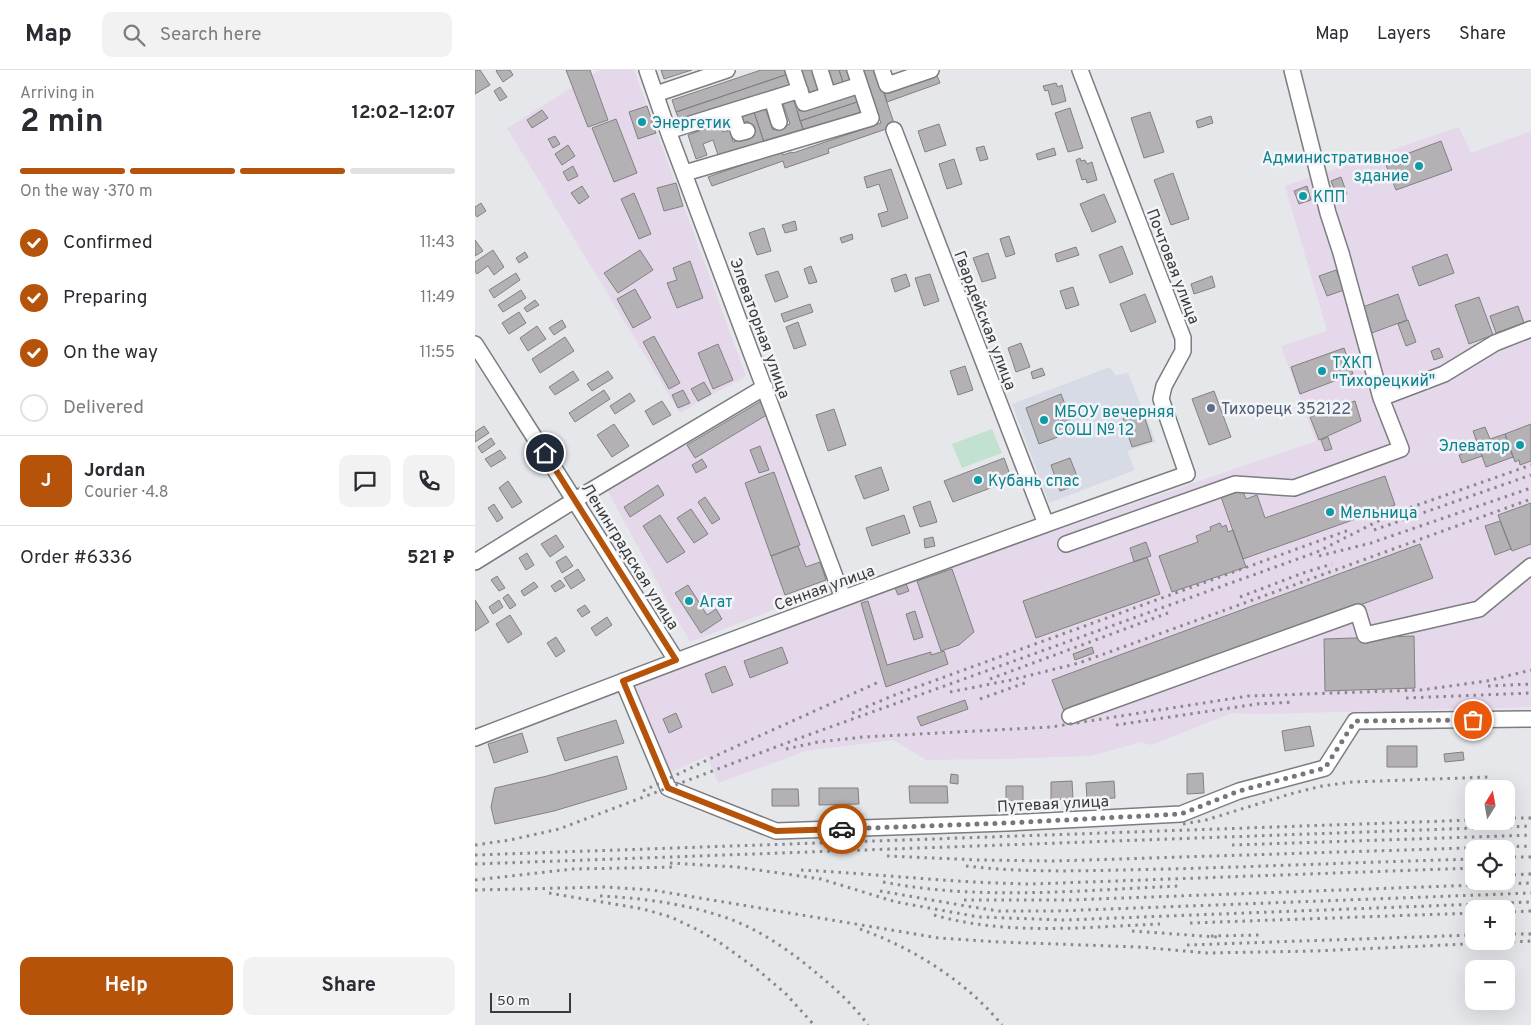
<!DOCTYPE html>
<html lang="en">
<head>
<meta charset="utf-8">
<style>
	:root { --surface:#fff; --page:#f2f2f3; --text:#2b2b33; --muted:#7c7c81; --line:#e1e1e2; --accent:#b45309 }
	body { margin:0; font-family:Overpass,sans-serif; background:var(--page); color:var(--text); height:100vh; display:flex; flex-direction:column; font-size:19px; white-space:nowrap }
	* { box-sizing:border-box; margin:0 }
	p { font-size:16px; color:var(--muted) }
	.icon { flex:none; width:28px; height:28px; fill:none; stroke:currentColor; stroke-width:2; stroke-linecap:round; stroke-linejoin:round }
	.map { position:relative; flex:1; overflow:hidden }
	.sheet { display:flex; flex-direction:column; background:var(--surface); width:475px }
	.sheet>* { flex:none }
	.needle { width:32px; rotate:11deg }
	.controls { position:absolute; left:990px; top:710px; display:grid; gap:10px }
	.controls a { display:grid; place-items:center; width:50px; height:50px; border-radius:10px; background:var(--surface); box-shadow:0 5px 20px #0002; font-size:25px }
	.scale { position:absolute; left:15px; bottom:12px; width:81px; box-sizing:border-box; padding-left:5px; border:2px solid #3a3b3c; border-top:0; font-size:14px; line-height:18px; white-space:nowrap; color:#3a3b3c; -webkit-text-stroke:4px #f3f4f7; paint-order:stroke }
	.pin { position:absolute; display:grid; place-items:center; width:42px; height:42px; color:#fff; margin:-21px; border:2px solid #fff; border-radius:50%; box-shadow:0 1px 5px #0007 }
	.courier { position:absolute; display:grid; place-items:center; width:50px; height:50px; margin:-25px; border:4px solid #b45309; border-radius:50%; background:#fff; color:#222; box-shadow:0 1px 6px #0007 }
	.overview em { font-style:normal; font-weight:700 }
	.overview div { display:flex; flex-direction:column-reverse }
	.overview { display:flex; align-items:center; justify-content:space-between; height:85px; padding:0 20px }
	h1 { font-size:32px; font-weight:700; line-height:38px }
	.bar { display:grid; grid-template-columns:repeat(4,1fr); gap:8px 5px; align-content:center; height:60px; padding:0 20px }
	.bar i { height:6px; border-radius:4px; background:var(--line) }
	.bar .current { background:var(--accent) }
	.bar p { grid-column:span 4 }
	.line { display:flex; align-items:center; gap:12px; padding:0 20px; border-top:1px solid var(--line) }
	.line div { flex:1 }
	.round { display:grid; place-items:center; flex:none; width:52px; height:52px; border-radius:10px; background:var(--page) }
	ol { padding:0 20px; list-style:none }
	li { display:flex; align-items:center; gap:15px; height:55px }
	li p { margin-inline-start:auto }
	li .icon { padding:5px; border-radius:50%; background:var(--accent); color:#fff; stroke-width:4 }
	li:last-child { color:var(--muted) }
	li i { width:28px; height:28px; border:2px solid var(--line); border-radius:50% }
	.primary-button { display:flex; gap:10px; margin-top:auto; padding:10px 20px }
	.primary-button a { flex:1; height:58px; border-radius:10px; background:var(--accent); color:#fff; font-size:20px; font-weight:700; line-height:58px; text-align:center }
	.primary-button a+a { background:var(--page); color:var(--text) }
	header { display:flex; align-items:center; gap:30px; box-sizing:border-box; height:70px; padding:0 25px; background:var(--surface); border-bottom:1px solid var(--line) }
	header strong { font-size:24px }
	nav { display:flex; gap:28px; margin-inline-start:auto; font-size:18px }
	.search { width:350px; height:45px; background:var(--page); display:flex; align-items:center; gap:12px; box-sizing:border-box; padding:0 18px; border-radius:10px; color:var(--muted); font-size:19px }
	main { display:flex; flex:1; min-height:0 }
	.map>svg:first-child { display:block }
</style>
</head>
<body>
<header>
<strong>Map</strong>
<div class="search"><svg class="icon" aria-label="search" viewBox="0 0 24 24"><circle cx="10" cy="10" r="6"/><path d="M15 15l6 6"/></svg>Search here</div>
<nav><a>Map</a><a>Layers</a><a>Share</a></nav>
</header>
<main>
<section class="sheet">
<div class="overview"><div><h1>2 min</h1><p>Arriving in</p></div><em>12:02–12:07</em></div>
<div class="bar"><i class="current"></i><i class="current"></i><i class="current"></i><i></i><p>On the way · 370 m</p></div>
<ol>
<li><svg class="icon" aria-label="check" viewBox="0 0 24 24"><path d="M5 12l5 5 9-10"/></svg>Confirmed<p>11:43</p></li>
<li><svg class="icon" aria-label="check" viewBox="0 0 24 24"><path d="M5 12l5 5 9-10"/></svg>Preparing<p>11:49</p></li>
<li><svg class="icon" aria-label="check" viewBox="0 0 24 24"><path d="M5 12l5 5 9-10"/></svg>On the way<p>11:55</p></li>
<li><i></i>Delivered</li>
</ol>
<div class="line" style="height:90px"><b class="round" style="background:var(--accent);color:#fff">J</b><div><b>Jordan</b><p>Courier · 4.8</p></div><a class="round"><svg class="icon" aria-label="chat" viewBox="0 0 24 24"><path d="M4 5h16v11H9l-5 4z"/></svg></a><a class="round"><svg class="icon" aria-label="phone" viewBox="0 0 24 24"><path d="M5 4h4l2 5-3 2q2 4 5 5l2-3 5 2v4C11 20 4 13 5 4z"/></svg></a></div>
<div class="line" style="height:65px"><div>Order #6336</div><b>521 ₽</b></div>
<div class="primary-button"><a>Help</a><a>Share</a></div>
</section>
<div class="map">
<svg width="1056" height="955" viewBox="0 0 1056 955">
	<rect width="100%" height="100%" fill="#e5e7ea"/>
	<path fill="#d6dbe5" d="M635,297L640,305L653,303L681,372L652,381L660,400L574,433L537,334Z"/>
	<path fill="#e5d8eb" d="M125,0H159L271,306L205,343L32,58Z
		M984,57L996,83L1056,61V637L784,644L757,643L676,675L666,672L615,686L525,689L451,690L419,670L331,681L243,713L232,686L194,703L160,617L399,525L497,489L841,371L806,276L852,261L810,116Z
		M289,326L358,517L215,572L132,420Z"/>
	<path fill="#c2e1d0" d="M517,359L527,383L487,398L477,374Z"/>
	<path fill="#b3b1b4" stroke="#828082" d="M0,0H5L15,15L0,24Z
		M22,0H35L38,5L28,12L21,1Z
		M91,0H115L133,50L113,57Z
		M186,0H217L189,9Z
		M286,0H312L313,4L201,42L197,30Z
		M324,0H338L345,19L332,23Z
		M353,0H364L369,15L360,19Z
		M364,0H374L378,12L369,15Z
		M388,0H401L420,56L353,79L354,83L310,98L308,91L237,116L233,107L307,81L308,85L317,82L318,83L406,53Z
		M461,3L465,13L412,32L409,21Z
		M313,4L318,17L304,21L303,18L205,52L201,42Z
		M581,13L583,17L587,15L591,31L577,35L573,20L570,21L568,16Z
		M25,17L32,27L25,31L19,21Z
		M382,21L385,31L325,51L322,41Z
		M318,28L329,62L290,75L279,42L290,38L298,60L315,54L307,31Z
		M385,31L389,42L329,62L325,51Z
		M172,36L181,63L163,69L154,42Z
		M595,38L608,78L593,82L580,43Z
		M67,40L73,48L57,58L52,50Z
		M279,42L290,75L245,91L238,70L228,74L232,85L221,89L213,65L245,54L248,62L255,60L258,72L278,65L273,51L268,53L266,46Z
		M675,42L689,82L669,88L656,48Z
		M736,46L738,53L723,58L721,51Z
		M141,49L162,103L139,112L117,58Z
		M464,54L471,75L450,82L443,61Z
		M80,66L85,74L78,78L73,69Z
		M966,71L977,100L921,120L910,92Z
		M93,75L100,86L87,95L80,84Z
		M509,76L513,89L505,91L501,78Z
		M579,78L581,85L563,90L561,84Z
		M605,88L606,91L610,90L612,94L617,92L622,110L612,113L611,109L607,110L601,90Z
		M479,89L487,114L472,119L464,94Z
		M98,96L103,106L93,111L88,102Z
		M416,99L433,148L407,157L403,144L413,141L404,114L392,118L389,107Z
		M698,103L714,149L696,155L679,110Z
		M866,107L872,124L863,128L856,111Z
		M201,113L208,136L189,141L182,118Z
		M107,116L114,127L104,134L96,123Z
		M832,116L836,130L824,134L819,121Z
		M159,123L176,164L164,169L146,129Z
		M629,124L641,152L617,162L605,134Z
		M6,133L11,141L2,147L0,144V137Z
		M320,151L322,160L310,163L307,155Z
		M289,158L296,181L282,185L274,163Z
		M377,164L378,169L367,173L365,168Z
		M534,166L540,184L531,187L525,169Z
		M0,170L8,181L0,186Z
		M647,176L658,204L635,213L624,185Z
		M601,177L604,185L582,192L580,184Z
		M18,180L29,197L19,205L13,196L2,204L0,201V192Z
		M165,180L178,200L143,223L129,203Z
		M50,182L53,187L44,193L41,188Z
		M513,183L521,208L507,212L498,188Z
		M972,184L979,203L944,216L937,197Z
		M215,191L228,228L202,238L192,213L202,210L198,198Z
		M336,196L342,212L334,214L329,199Z
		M861,200L869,220L852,226L844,206Z
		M303,201L313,227L300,232L290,205Z
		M41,203L45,210L19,228L14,220Z
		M431,204L435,216L420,222L416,209Z
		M455,204L464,231L449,236L440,208Z
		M737,206L740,217L719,224L716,214Z
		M598,217L604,235L591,239L585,221Z
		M160,219L176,248L158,258L142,229Z
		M46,220L51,228L28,242L23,235Z
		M670,224L681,252L656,262L645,234Z
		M923,224L932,250L894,264L885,238Z
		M1004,227L1018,265L994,274L980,235Z
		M60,230L64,235L52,242L49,238Z
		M335,234L338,242L309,252L306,244Z
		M1043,236L1049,253L1021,263L1015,246Z
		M44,242L51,253L34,264L27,253Z
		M87,250L91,257L79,265L74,258Z
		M933,250L941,272L931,276L923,254Z
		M323,252L331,275L319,279L311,257Z
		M62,256L71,269L53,281L45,268Z
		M179,266L205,313L194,319L168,272Z
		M90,267L99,281L65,303L57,289Z
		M546,273L555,297L541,302L533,278Z
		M243,274L258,310L238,319L223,283Z
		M869,278L878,304L825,324L816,297Z
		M964,278L968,287L959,290L956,281Z
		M490,296L498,320L483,325L475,301Z
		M567,298L570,305L558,309L556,302Z
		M98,301L104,310L80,325L74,317Z
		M133,301L138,308L117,321L112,314Z
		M229,312L236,324L223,331L216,319Z
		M129,320L135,329L100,352L94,343Z
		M208,320L215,333L203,338L197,325Z
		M739,321L756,367L734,375L717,329Z
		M155,323L160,331L140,344L135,336Z
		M586,324L591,337L580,341L584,351L594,348L599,361L564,374L551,338Z
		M288,330L295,343L220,388L212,375Z
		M187,331L196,345L178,355L170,341Z
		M880,331L886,351L844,370L835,347Z
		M359,339L371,375L353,381L341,345Z
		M668,342L677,371L657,377L648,349Z
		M139,354L154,376L137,387L122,365Z
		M1056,354V391L1045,395L1044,390L1040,392L1030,364Z
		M9,356L14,363L0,372V362Z
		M1010,357L1015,369L1030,364L1038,387L1011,397L998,361Z
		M853,367L857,379L850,381L846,370Z
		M16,368L20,374L7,383L3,377Z
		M285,376L294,400L284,403L275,380Z
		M1004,378L1007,386L987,393L984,385Z
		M25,380L31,388L16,397L10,389Z
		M529,388L537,410L478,432L469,411Z
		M595,388L605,414L585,421L576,395Z
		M227,389L232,397L221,403L217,395Z
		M406,397L414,420L389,429L380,406Z
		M299,402L325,475L296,486L270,413Z
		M910,406L920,435L768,489L746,427L767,419L771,429L782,425L790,448Z
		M33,411L47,432L37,438L24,418Z
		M183,415L189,425L155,447L149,437Z
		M230,427L245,449L237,454L223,432Z
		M455,431L462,452L445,457L438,437Z
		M1056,433V474L1037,481L1023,445Z
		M19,434L28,448L22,452L13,438Z
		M216,439L233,464L219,473L202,448Z
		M185,445L210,482L192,493L168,456Z
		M429,445L435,463L397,476L391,458Z
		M1025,451L1036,479L1020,485L1010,456Z
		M745,453L747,457L751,455L753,462L758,460L771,497L697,522L684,486L723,472L721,466L736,460L735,457Z
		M81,465L89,477L75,487L66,474Z
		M458,467L460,476L450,478L449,469Z
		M671,472L676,486L659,492L655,478Z
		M945,474L958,508L590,644L577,610Z
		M323,476L331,497L345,492L351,510L310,525L296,486Z
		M52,483L59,495L51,500L44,488Z
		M91,486L98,496L87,503L81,492Z
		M672,487L685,524L561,568L548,531Z
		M103,499L110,510L96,519L89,508Z
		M477,499L499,562L484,575L466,581L442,511Z
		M22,506L30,518L24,521L16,510Z
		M85,510L90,516L80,522L76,516Z
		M59,512L63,517L49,526L46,521Z
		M431,514L434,521L423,525L420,518Z
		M213,515L232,545L241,539L247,549L226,563L200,523Z
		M33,524L41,535L35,539L28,528Z
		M0,530L14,552L0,561Z
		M24,530L28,537L18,544L14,537Z
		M393,531L412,595L456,582V585L469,581L473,594L411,617L386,533Z
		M110,535L115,542L107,547L102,540Z
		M440,541L448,567L439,570L431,544Z
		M35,545L47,564L33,573L21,554Z
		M132,547L137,555L121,566L116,558Z
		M939,566L940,618L850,621L849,569Z
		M81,567L90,581L81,587L72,573Z
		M307,577L313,593L275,608L269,591Z
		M617,577L619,583L600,590L598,584Z
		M250,596L258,615L237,623L230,604Z
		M490,630L493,639L446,656L442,647Z
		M201,643L207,657L194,663L188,649Z
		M141,650L149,673L90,691L82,668Z
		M835,656L839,676L810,681L807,661Z
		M47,663L53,682L19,693L13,674Z
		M912,676H942V697H912Z
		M988,682L989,690L970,692L969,684Z
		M142,686L152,719L79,741L20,754L16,737L20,718L72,706Z
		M728,703L729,723L712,724V704Z
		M476,704L483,705V714L475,713Z
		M597,711L598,729L576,730V712Z
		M639,711L640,728L612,729L611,713Z
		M434,716H472L473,733H435Z
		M531,716H548V731H531Z
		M344,718H383L384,734L344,735Z
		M297,719H323L324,736H297Z"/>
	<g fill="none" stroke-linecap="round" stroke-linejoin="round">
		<g stroke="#7b7d80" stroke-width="18">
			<path id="minor" d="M172,0L193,61L368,528
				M318,0L329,33L385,15
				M345,0L353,25
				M407,0L412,15L456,0
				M181,24L252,0
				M297,29L304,52
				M257,42L264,63L272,61
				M419,60L571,454
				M193,61L325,20
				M210,103L396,48L380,0
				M0,274L201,590
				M906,328L969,304L1020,273L1056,259
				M591,474L760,414L819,418L926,379L906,328L866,183L853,143L817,0
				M0,492L100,430L290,317
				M148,611L193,718L301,761L532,753L706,744L764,721L850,698L880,651L1056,649
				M595,646L883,542L890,565L1004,539L1056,496
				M0,668C236,577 473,488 712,404L686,329L689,316L708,281V268L605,0"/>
		</g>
		<use href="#minor" stroke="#fff" stroke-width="15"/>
		<path stroke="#88898b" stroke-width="3" stroke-dasharray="2.5 5" stroke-linecap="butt" d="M914,445L1056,395
			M899,460L1056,405
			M844,486L896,473L1056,418
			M765,527L828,503L857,494
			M515,609L693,543
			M1013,616L1056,614
			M475,622L536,610L604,593L1056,429
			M931,628L1056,623
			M505,629L550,613
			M377,643L417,626L874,460
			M641,655L782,634L819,632
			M311,679L343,672L388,667L576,657L773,626L946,620L1012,611L1056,600
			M168,721L251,681L406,611
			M1031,748H1056
			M708,754L731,750L815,724L847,716L877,712L1014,707
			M0,775L35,770L84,759L322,669L842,482L919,443
			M757,775L1056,765
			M0,785L999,750
			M412,786L504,790L580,791L1056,776
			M1031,787H1056
			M195,793L262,797L346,809L421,832L504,847L589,850L1056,832
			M0,794L1056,756
			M491,796C559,804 627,800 696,799C797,796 898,792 999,789
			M326,800C404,804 480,813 557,814L999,798
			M1031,805L1056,804
			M0,810L98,799L202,797
			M408,812C506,831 607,820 705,816
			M0,820L131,817L177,820L464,868L525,872L664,877L732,883L841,881L1056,871
			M405,821L491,836L524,841H582L1056,823
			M74,823L168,839L196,847L223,860L244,872L283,900L311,924L339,955
			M125,826C168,828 212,834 252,848C286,860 318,883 345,906C362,920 380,937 393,955
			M489,830H594L1056,813
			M1031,842L1056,841
			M459,845C532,866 610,857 685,854
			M715,853L999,843
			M385,859C438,878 491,911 527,955
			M657,861L742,867
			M1031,864H1056
			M736,866L786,865
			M712,875L999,865"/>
	</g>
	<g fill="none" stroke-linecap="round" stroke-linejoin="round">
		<path stroke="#767779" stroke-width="5" stroke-dasharray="0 9" d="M367,759L532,753L706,744L764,721L850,698L880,651L998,650"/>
		<path stroke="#b45309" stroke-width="6" d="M70,383L201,590L148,611L193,718L301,761L367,759"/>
	</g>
	<g fill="#0f9aa8" stroke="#f3f4f7" stroke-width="2">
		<circle cx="167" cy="52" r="5"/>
		<circle cx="944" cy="96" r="5"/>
		<circle cx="828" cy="126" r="5"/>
		<circle cx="847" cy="301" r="5"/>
		<circle cx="569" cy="350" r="5"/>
		<circle cx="1045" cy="375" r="5"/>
		<circle cx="503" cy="410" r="5"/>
		<circle cx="855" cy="442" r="5"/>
		<circle cx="214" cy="531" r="5"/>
	</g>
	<circle fill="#5c6f8a" stroke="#f3f4f7" stroke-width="2" cx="736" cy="338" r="5"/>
	<g text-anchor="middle" stroke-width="5" stroke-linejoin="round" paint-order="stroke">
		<g font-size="16" fill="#0d838f" stroke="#f3f4f7" text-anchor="start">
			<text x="177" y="58">Энергетик</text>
			<text x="934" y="93" text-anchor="end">Административное<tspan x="934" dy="18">здание</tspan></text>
			<text x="838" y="132">КПП</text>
			<text x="857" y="298">ТХКП<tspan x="857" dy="18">"Тихорецкий"</tspan></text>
			<text x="579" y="347">МБОУ вечерняя<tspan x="579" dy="18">СОШ № 12</tspan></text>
			<text x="1035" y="381" text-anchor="end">Элеватор</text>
			<text x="513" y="416">Кубань спас</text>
			<text x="865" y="448">Мельница</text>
			<text x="224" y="537">Агат</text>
		</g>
		<g font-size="16" fill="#3a3b3c" stroke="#f3f4f7">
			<text transform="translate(699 196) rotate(69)" y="6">Почтовая улица</text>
			<text transform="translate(511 250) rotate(69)" y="6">Гвардейская улица</text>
			<text transform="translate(286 258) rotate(70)" y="6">Элеваторная улица</text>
			<text transform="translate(156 486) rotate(58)" y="6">Ленинградская улица</text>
			<text transform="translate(349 517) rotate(-20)" y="6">Сенная улица</text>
			<text transform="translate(578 733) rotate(-3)" y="6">Путевая улица</text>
		</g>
		<g font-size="16" fill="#4e5e75" stroke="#f3f4f7" text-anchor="start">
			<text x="746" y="344">Тихорецк 352122</text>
		</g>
	</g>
</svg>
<div class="controls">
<a><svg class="needle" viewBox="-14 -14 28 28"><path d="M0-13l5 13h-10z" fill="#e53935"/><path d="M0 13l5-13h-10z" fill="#7c7c81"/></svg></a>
<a><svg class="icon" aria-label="locate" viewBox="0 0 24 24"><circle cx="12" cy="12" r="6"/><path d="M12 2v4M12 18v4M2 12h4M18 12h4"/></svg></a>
<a>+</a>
<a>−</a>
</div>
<div class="scale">50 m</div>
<div class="pin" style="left:998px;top:650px;background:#ea580c"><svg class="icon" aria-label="bag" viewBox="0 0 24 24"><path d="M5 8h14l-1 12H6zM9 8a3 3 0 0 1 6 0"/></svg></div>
<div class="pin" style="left:70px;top:383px;background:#1f2937"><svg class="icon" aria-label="home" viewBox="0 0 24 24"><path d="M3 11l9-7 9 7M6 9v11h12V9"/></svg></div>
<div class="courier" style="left:367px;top:759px"><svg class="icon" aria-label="car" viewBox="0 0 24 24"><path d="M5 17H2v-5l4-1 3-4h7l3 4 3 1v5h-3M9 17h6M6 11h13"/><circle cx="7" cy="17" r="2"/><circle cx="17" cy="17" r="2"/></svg></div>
</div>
</main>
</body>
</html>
